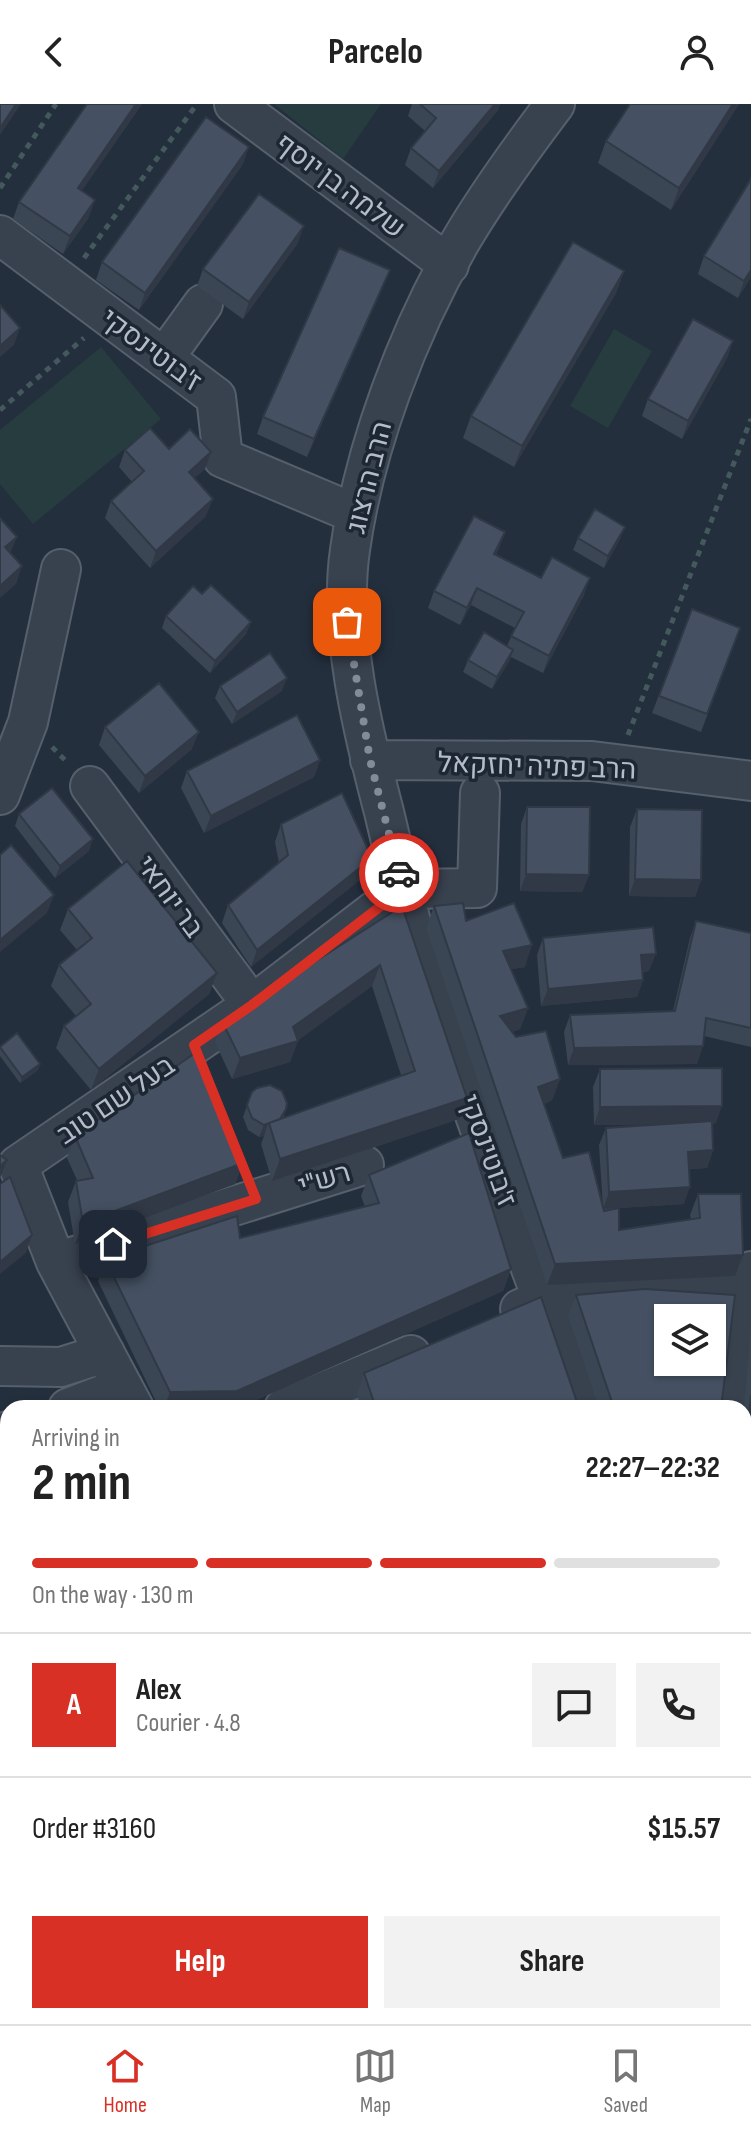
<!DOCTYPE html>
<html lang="en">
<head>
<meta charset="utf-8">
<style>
	:root { --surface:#fff; --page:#f2f2f2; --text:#222; --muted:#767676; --line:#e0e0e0; --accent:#d93025 }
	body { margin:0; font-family:"Sofia Sans Condensed",Heebo,sans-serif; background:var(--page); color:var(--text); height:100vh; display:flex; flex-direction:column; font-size:30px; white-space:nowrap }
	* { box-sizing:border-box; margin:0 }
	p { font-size:26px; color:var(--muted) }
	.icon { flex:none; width:44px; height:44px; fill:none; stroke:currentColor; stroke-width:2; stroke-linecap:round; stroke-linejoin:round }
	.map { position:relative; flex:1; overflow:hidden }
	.panel { position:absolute; left:0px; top:1296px; width:752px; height:624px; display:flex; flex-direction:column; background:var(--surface); border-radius:24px 24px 0 0; box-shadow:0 2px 6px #0004 }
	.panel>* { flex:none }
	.controls { position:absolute; left:654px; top:1200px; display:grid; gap:16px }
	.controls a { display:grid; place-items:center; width:72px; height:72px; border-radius:0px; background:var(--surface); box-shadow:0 2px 6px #0004; font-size:40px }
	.pin { position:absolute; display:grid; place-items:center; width:68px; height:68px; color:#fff; margin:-34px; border-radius:16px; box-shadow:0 4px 12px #0006 }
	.courier { position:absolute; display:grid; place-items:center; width:80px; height:80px; margin:-40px; border:6px solid #d93025; border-radius:50%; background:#fff; color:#222; box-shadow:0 2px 10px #0007 }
	.overview em { font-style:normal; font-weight:700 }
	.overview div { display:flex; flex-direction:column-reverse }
	.overview { display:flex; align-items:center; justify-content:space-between; height:136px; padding:0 32px }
	h1 { font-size:52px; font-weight:700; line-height:60px }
	.bar { display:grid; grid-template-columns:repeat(4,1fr); gap:12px 8px; align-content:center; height:96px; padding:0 32px }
	.bar i { height:10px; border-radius:6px; background:var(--line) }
	.bar .active { background:var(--accent) }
	.bar p { grid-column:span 4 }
	.line { display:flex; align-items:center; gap:20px; padding:0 32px; border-top:2px solid var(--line) }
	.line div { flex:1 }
	.round { display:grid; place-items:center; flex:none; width:84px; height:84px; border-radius:0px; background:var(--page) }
	.primary-button { display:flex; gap:16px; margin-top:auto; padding:16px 32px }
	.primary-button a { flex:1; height:92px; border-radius:0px; background:var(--accent); color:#fff; font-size:32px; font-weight:700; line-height:92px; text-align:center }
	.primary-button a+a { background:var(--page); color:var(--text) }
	header { display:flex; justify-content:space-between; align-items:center; height:104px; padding:0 32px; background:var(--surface); font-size:36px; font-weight:700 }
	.menu { display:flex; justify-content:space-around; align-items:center; height:112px; border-top:2px solid var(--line); background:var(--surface); font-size:22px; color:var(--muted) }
	.menu a { display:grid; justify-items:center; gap:4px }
	.menu .active { color:var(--accent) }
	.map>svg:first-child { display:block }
</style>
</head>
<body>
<header><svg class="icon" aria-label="back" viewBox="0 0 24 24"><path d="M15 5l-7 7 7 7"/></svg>Parcelo<svg class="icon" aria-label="person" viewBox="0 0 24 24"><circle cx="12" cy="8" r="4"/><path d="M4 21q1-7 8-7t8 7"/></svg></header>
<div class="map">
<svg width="751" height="1920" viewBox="0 0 751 1920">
	<rect width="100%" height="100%" fill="#242f3e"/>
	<path fill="#263c3f" d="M274,0H381L343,55Z
		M614,225L652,247L608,324L570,302Z
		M101,243L161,315L33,420L0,380V326Z"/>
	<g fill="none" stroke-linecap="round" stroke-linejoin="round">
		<g stroke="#565f6c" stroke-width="42">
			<path id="minor" d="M234,0L449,161
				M555,0C521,45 488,90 460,138C408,228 364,344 350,446C338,527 363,628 384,708C397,762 409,817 426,870C474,1016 530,1159 582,1304
				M0,131L216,293L223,354L356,410
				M164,254L203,200
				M370,656L592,657L751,677
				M90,682L252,901
				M0,691L28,618L61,465
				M403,785L477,784L480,689
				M18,1061L252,901L403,785
				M18,1061L56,1158L134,1304
				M56,1158L364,1061
				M520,1205L543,1195L751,1187
				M0,1262L61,1263L105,1249
				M68,1304L123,1283
				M284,1304L411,1251
				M733,1304L751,1167
				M0,1330L8,1327
				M0,1751L8,1775
				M744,1778L751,1800
				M52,1912L55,1920
				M282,1912L284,1920
				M558,1912L561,1920"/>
		</g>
		<path stroke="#44595c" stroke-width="5" stroke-dasharray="6 6" stroke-linecap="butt" d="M0,84L56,0
			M84,154L197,0
			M0,306L84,234
			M628,631L751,315
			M52,643L67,658"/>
		<use href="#minor" stroke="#38414e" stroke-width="38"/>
	</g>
	<path fill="#3b4654" d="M142,0L82,86L89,113L63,150L13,115L19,98Z
		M412,0H500L498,6L433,84L405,61L411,44L425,27L408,12Z
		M630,0H739L671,106L598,59L606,37Z
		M243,60L139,206L96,176L102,158Z
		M298,139L243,215L197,182L203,165Z
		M704,152L751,173L738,194L698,170Z
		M624,167L616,189L514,363L463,334L471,312Z
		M383,183L307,353L257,330L263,313Z
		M733,237L727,254L682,335L642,312L648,295Z
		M169,345L205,365L194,374L206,412L150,464L105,414L111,397L132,378L119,363L125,346Z
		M505,428L496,451L541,474L584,491L543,569L511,553L492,585L463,568L468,556L507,542L515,524L471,501L460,521L428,504L434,487Z
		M578,434L620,435L604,464L573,446Z
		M202,490L251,518L246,530L210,569L162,524L166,512Z
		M692,505L740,524L701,628L652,609Z
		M220,582L282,587L232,620L215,594Z
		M105,623L192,645L139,689L99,641Z
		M320,656L314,673L204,729L181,684L187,667Z
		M527,703L589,771L582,788L520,787L521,720Z
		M637,705L701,776L695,793L629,792L630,723Z
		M19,710L89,747L55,774L15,722Z
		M281,720L366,771L251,863L222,819L228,801L279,759L275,738Z
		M402,802L459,1015L272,1077L261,1040L264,1032L259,1033L248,1026L243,1013L252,988L286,1005L283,1014L401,971L372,882L298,936L290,958L232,975L215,938L222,917Z
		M434,802L466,817L525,863L511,865L528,904L520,925L512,928L560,975L552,996L544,1000L563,1054L603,1104L599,1041L606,1024L666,1020L594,1021L593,983L600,965L716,1019L712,1020L713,1046L707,1064L689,1065L684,1100L619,1104V1126L691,1115L690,1111L698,1090L735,1172L547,1181L426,824Z
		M68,805L217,869L209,890L91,986L56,944L64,922L76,912L51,882L59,861L77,846L60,826Z
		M696,817L751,829V943L704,932L697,960L568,961L564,928L570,911L673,907L690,834Z
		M543,834L649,867L642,868L643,876L637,893L541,902L537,851Z
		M0,942L40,960L38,966L20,979L0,952Z
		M75,1032L243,1059L235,1080L75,1140L68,1098L76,1077L77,1076L67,1054Z
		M369,1071L511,1165L503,1187L238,1304H159L98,1177L105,1155L240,1134L365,1103L361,1092Z
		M576,1191L721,1304H599L568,1212Z
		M751,1222V1748L744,1728V1304Z
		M364,1269L579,1304H361L357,1290Z
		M97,1912H247L199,1920H94Z
		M303,1912H357L355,1918L348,1920H305Z
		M603,1912H647L619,1920H606Z
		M681,1912H744L751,1920H684Z"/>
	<path fill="#303945" d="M16,0H21L0,31V24Z
		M136,0H142L72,101L78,84Z
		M495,0H500L498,6L433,84L439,67Z
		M733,0H739L671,106L679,84Z
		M249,43L243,60L139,206L145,189Z
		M95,96L89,113L63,150L70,132Z
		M304,122L298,139L243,215L249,198Z
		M390,166L383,183L307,353L314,335Z
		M751,166V173L738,194L744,177Z
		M624,167L616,189L514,363L522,342Z
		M20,224L14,241L0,253V242Z
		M733,237L727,254L682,335L688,317Z
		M211,348L205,365L182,385L189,368Z
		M213,395L206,412L150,464L156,447Z
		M625,423L620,435L604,464L608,452Z
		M505,428L499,445L487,467L494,450Z
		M17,433L10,450L5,443Z
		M22,462L16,480L0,494V482Z
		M590,474L584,491L543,569L549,552Z
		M477,484L471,501L460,521L467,504Z
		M251,518L246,530L210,569L215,557Z
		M513,546L509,558L492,585L497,573Z
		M287,574L282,587L232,620L237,608Z
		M199,628L192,645L139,689L145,672Z
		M320,656L314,673L204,729L211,712Z
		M93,735L89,747L55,774L60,762Z
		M372,754L366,771L251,863L257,846Z
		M526,770L589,771L582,788L520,787Z
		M635,775L701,776L695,793L629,792Z
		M54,791L47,809L0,848V836Z
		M532,841L525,863L495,868L503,847Z
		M656,850L649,867L635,868L641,851Z
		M380,861L372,882L296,938L298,937L290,958L232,975L240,954L293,923Z
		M217,869L209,890L91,986L99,965Z
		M643,876L637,893L541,902L548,885Z
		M528,904L520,925L492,933L500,912Z
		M703,942L697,960L568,961L574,944Z
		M40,960L38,966L20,979L22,973Z
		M560,975L552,996L531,1005L538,983Z
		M467,994L459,1015L272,1077L280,1055Z
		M722,1002L716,1019L594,1021L600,1003Z
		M268,1019L264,1032L259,1033L264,1021Z
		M713,1046L707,1064L682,1065L688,1048Z
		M7,1056L0,1074V1062Z
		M243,1059L235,1080L75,1140L83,1119Z
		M690,1083L684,1100L603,1105L609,1088Z
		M32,1131L26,1149L0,1170V1158Z
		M743,1151L735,1172L547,1181L555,1160Z
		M511,1165L503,1187L238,1304H164L170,1288Z
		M401,1297L398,1304H383Z
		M169,1912H247L199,1920H166Z
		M340,1912H357L355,1918L348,1920H314Z
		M394,1912H409L391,1919Z
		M612,1912H647L619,1920H609Z"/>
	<path fill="#455162" stroke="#303945" stroke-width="2" fill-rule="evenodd" d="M0,0H16L0,24Z
		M87,0H136L78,84L95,96L70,132L19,98Z
		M420,0H495L439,67L411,44L436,14Z
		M630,0H733L679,84L606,37Z
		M206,13L249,43L145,189L102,158Z
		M751,75V166L744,177L704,152Z
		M259,90L304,122L249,198L203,165Z
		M573,138L624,167L522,342L471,312Z
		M339,144L390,166L314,335L263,313Z
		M0,201L20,224L0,242Z
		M693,215L733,237L688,317L648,295Z
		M150,324L169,345L190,325L211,348L189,368L213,395L156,447L111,397L144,367L125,346Z
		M595,405L625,423L608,452L578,434Z
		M474,412L505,428L494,450L541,474L552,453L590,474L549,552L511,532L524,508L477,484L467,504L434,487Z
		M0,414L17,433L5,443L22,462L0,482Z
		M211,481L251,518L215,557L166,512L193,482L202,490Z
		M692,505L740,524L707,610L659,592Z
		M484,528L513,546L497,573L468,556Z
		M270,549L287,574L237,608L220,582Z
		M159,579L199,628L145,672L105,623Z
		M297,611L320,656L211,712L187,667Z
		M52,684L93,735L60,762L19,710Z
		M342,689L372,754L257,846L228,801L288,751L281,720Z
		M527,703H590L589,771L526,770Z
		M637,705L702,706L701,776L635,775Z
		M11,741L54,791L0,836V751Z
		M127,757L217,869L99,965L64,922L91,900L59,861L92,834L68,805Z
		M463,799L466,817L514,799L532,841L503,847L528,904L500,912L516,933L546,927L560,975L538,983L563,1054L589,1048L604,1107L619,1104V1126L700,1114L698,1090H741L743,1151L555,1160L434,802Z
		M402,802L467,994L280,1055L269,1019L415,967L380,861L293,923L298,937L240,954L222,917Z
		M696,817L751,829V924L706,914L703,942L574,944L570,911L675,907Z
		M653,823L656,850L641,851L643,876L548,885L543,834Z
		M17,929L40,960L22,973L0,943Z
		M198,947L243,1059L83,1119L76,1077L93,1074L75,1032Z
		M722,964V1002L600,1003V965Z
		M270,981L282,987L287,999L286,1005L280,1015L264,1021L252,1014L247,1001L252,988L257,984Z
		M712,1017L713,1046L688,1048L690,1083L609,1088L606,1024Z
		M469,1029L511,1165L237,1287L170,1288L105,1155L237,1112L240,1134L379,1099L369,1071Z
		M0,1051L7,1056L0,1062Z
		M10,1073L32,1131L0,1158V1080Z
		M645,1185L735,1191L721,1304H614L576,1191ZM668,1214H712V1258H668Z
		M541,1193L579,1304H448L446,1301L438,1304H401V1297L383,1304H376L364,1269Z
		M751,1291V1704L744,1684V1372Z
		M744,1789L751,1816V1920H701L698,1912H744Z
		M102,1912H173L174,1920H103Z
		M311,1912H340L314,1920Z
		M468,1912H506L510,1918L508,1920H469Z"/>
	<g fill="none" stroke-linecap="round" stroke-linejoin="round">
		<path stroke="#828b98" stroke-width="8" stroke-dasharray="0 14.4" d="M347,518L370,656L399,769"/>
		<path stroke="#d93025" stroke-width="10" d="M113,1140L256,1095L194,941L252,901L403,785L399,769"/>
	</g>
	<g text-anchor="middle" stroke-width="7" stroke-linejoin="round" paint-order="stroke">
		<g font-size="28" fill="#b4bcc9" stroke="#1d2633">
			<text transform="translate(341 81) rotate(37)" y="10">שלמה בן יוסף</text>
			<text transform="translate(152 245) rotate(37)" y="10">ז'בוטינסקי</text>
			<text transform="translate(368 373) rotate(-76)" y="10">הרב הרצוג</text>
			<text transform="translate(537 661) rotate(2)" y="10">הרב פתיה יחזקאל</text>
			<text transform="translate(171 792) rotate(54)" y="10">בר יוחאי</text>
			<text transform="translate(115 995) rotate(-34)" y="10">בעל שם טוב</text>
			<text transform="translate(489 1046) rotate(70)" y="10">ז'בוטינסקי</text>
			<text transform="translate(324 1074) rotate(-17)" y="10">רש"י</text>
		</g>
	</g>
</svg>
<div class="controls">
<a><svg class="icon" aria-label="layers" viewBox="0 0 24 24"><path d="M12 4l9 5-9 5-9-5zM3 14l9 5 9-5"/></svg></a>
</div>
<div class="pin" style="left:347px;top:518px;background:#ea580c"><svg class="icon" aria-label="bag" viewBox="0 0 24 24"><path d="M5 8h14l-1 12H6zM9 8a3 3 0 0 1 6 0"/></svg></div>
<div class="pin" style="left:113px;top:1140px;background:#1f2937"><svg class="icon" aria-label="home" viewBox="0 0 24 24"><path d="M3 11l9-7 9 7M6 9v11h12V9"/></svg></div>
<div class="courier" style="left:399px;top:769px"><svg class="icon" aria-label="car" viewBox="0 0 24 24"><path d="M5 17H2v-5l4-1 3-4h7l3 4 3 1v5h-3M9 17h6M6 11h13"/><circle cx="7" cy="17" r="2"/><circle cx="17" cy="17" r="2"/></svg></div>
<section class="panel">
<div class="overview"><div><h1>2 min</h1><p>Arriving in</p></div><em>22:27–22:32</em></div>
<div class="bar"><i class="active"></i><i class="active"></i><i class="active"></i><i></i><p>On the way · 130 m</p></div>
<div class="line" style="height:144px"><b class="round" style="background:var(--accent);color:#fff">A</b><div><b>Alex</b><p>Courier · 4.8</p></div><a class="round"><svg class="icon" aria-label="chat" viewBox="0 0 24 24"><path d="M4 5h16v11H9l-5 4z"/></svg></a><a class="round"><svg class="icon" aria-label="phone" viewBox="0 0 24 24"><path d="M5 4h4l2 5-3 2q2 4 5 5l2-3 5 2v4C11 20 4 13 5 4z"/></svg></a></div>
<div class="line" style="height:104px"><div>Order #3160</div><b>$15.57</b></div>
<div class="primary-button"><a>Help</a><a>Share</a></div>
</section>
</div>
<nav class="menu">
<a class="active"><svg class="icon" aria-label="home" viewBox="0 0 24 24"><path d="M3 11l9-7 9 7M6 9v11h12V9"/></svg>Home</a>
<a><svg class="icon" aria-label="map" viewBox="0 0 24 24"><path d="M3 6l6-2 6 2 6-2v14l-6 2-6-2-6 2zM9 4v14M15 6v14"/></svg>Map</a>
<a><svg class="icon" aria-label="saved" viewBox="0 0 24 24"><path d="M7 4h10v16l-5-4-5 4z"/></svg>Saved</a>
</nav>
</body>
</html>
